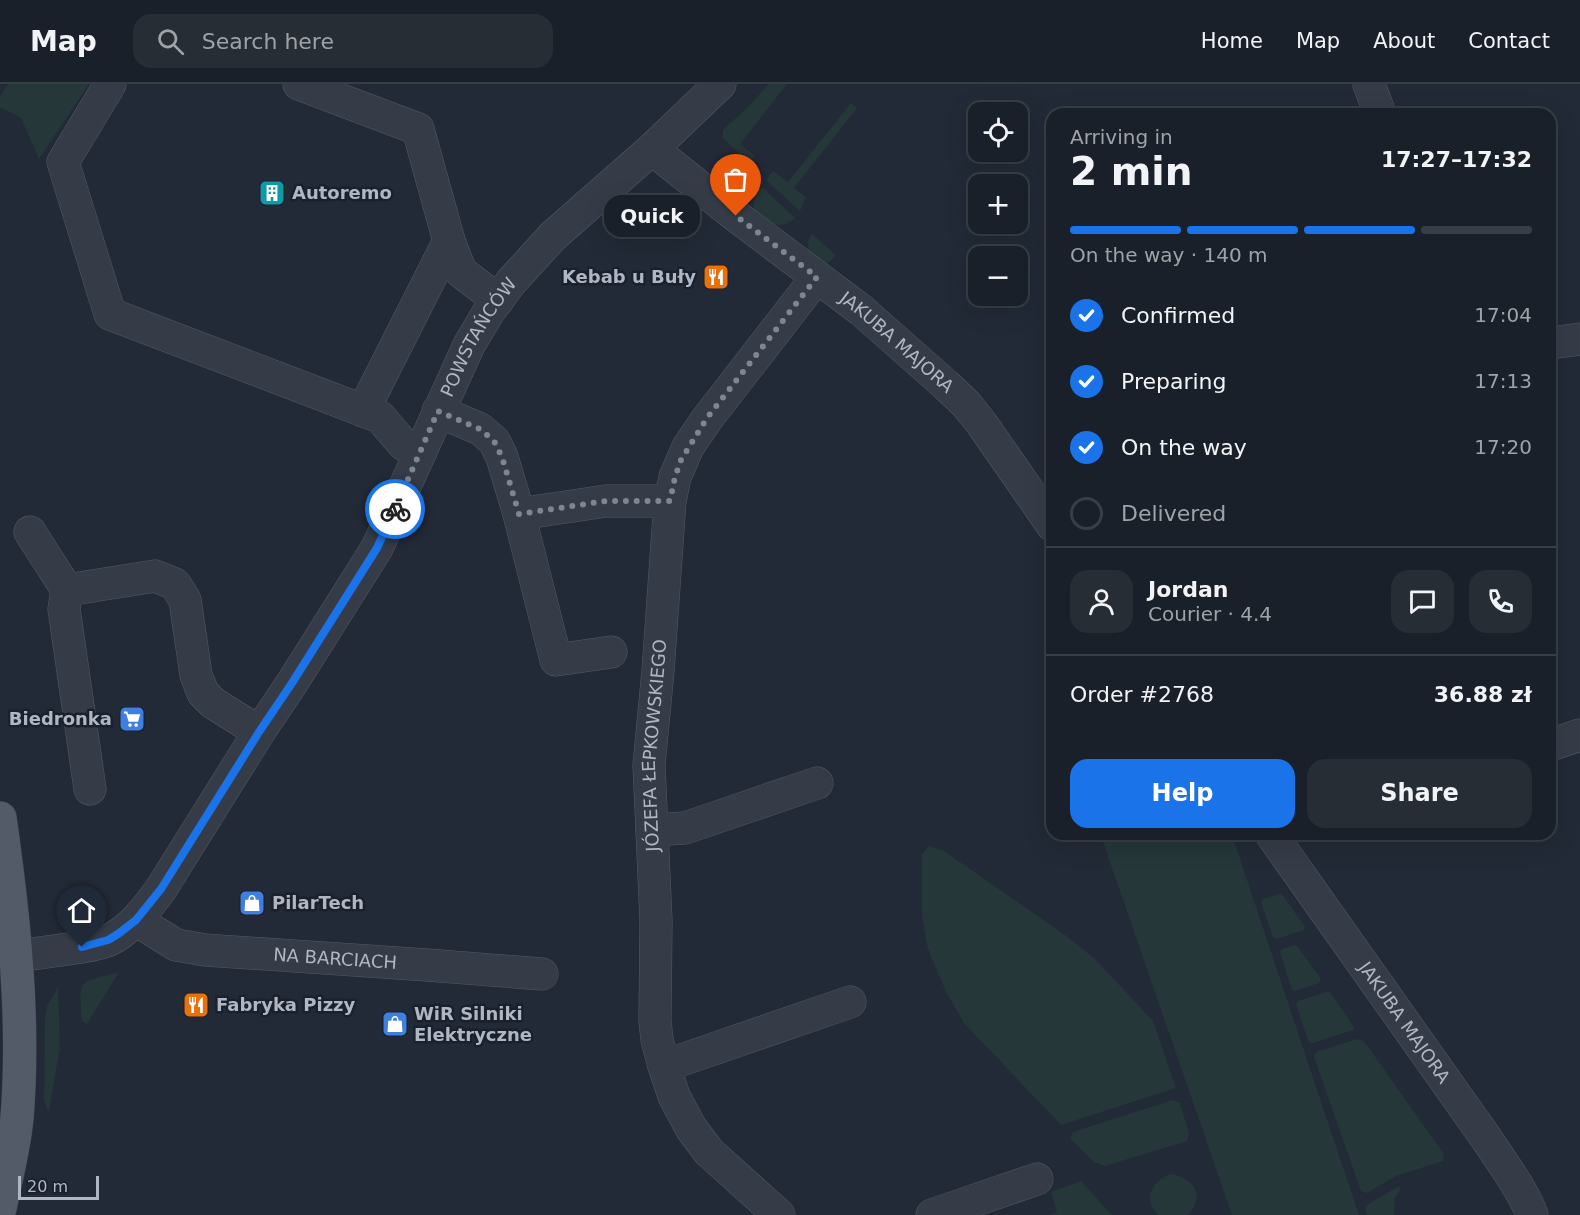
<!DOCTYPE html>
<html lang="en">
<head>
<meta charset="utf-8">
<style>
	:root { --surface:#1a2029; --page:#272d35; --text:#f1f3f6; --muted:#9fa3a8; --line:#383e46; --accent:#1a73e8 }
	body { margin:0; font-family:"DejaVu Sans",sans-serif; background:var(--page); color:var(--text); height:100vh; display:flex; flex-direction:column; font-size:22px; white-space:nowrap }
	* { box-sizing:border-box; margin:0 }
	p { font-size:20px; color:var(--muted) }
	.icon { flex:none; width:33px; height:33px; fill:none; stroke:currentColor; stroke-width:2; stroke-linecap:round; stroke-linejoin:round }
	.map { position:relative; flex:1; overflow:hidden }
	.sheet { position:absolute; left:1046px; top:24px; width:510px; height:732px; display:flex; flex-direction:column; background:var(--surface); border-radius:18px; box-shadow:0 6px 24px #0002,0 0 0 2px var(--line) }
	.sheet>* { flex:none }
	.fabs { position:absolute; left:968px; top:18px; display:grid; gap:12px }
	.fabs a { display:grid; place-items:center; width:60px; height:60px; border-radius:12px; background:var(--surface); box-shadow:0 6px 24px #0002,0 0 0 2px var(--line); font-size:30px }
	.scale { position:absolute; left:18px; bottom:15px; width:81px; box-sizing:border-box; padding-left:6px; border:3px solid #b0b7c4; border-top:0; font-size:16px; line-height:21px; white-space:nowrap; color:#b0b7c4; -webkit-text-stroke:4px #1b212c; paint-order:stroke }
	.pin { position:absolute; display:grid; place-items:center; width:51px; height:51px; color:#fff; margin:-62px -26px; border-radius:50% 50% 50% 0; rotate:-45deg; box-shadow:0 0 6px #0007 }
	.pin .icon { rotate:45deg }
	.courier { position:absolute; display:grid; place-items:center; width:60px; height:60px; margin:-30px; border:4px solid #1a73e8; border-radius:50%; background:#fff; color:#222; box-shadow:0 2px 8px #0007 }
	.bubble { position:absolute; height:42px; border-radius:18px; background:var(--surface); box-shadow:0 6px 24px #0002,0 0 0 2px var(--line); font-size:20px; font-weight:700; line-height:42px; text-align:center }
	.summary em { font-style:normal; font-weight:700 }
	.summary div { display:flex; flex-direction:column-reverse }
	.summary { display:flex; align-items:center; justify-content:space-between; height:102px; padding:0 24px }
	h1 { font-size:39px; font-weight:700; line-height:45px }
	.bar { display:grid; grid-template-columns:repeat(4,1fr); gap:9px 6px; align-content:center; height:72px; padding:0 24px }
	.bar i { height:8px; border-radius:4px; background:var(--line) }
	.bar .selected { background:var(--accent) }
	.bar p { grid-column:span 4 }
	.line { display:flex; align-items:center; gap:15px; padding:0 24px; border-top:2px solid var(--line) }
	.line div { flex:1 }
	.round { display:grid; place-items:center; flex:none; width:63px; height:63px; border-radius:18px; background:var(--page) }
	ol { padding:0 24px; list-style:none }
	li { display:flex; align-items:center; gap:18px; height:66px }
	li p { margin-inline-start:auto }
	li .icon { padding:6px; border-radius:50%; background:var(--accent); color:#fff; stroke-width:4 }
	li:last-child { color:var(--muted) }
	li i { width:33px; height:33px; border:3px solid var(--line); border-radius:50% }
	.cta { display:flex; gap:12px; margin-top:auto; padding:12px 24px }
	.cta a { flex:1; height:69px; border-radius:18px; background:var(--accent); color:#fff; font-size:24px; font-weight:700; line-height:69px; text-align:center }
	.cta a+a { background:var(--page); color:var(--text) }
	header { display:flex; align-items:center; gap:36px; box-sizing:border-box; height:84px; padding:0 30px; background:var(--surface); border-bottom:2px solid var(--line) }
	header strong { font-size:28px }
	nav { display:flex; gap:33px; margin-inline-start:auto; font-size:21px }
	.search { width:420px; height:54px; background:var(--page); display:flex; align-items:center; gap:15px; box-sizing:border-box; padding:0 21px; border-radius:18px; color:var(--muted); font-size:22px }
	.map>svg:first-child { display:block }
</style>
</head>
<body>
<header>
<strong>Map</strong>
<div class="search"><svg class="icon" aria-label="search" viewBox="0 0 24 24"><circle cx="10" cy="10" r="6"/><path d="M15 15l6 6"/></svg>Search here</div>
<nav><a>Home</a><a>Map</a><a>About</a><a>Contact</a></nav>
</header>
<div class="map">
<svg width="1580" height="1131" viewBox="0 0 1580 1131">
	<rect width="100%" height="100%" fill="#222a37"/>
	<path fill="#253739" d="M8,0H89L39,75L21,34L0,23V12Z
		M769,0H787L740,60L755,72L749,79L723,54V46L746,25Z
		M851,19L857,24L794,104L806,113L800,127L766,96L773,87L788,98Z
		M762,103L795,134C779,148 770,138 755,128C751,117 755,112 762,103Z
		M812,150L836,171L829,178L823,180L809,169L808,157Z
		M1107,750H1241L1240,754L1234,757L1359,1131H1232L1101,752Z
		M929,762L944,767L1068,853L1096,876L1153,937L1176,1004L1061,1041L964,939L946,908L928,865L922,832V770Z
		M1279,810H1282L1305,843L1304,846L1276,855L1273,853L1261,818L1263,815Z
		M1294,861L1297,862L1321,895L1319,899L1295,907L1292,906L1280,868L1282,865Z
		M119,888L87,940L82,937C78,893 79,899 119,888Z
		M58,903L60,963L49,1027L46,1022L44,1014L45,934L47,922Z
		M1326,908H1330L1354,943L1353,946L1313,959L1309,958L1296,921L1298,917Z
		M1357,955L1364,957L1444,1070L1443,1077L1396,1092L1367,1109L1361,1107L1314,973L1316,968Z
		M1173,1016L1180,1019L1189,1049L1187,1057L1105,1082L1094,1078L1070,1054L1073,1048Z
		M1171,1090C1194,1094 1206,1112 1188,1131H1158C1142,1116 1152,1096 1171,1090Z
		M1081,1097L1112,1131H1048L1057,1128L1051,1108Z
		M1399,1102L1400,1107L1395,1113L1394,1131H1367L1365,1125L1367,1121Z"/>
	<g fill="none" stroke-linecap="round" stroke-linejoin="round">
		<g stroke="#535a65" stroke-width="33">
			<g id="minor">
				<path d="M110,0L63,78L110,230L380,333L403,360L421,367"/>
				<path d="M299,0L418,45L449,157L363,327"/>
				<path d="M1369,0L1380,30"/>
				<path id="s1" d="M652,65L736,132L861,226L946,301L966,320L982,340L1052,441"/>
				<path d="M449,157L461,188L498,216"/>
				<path d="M1550,259L1580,255"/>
				<path d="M438,327L480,345L494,357L502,373L519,430L556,576L611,568"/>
				<path d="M519,430L606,417H670"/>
				<path d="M30,448L67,506"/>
				<path d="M1550,661L1580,651"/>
				<path d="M90,705L64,525L67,506L155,492L175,500L185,516L196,591L203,609L213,619L259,648"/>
				<path d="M652,746L685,744L817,699"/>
				<path id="s2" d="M1271,750L1486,1054C1501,1077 1523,1106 1532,1131"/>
				<path id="s3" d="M136,836L176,861L205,866L427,881L542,890"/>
				<path id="s4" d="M0,873C25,871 50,868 75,864C86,862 97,861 107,857C130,847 147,824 161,805L259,648L292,599L377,464L469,261L488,229L511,198L553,152L652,65L720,0"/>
				<path d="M664,982L850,918"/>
				<path id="s5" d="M779,1131L709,1068L691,1044L674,1012L664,982L657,956L655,937L656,836L649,681L658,587L670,417L675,393L688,363L707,335L817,193"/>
				<path d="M932,1131L1037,1095"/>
			</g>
		</g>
		<g stroke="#3f4551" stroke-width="34">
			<path id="major" d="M0,734C14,833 25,934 17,1034C14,1065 6,1095 0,1124"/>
		</g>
		<use href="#minor" stroke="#353c48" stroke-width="32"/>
		<use href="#major" stroke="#535b68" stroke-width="33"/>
	</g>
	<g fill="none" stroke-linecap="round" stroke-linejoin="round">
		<path stroke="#7e8693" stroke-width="6" stroke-dasharray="0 10.8" d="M395,425L438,327L480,345L494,357L502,373L519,430L606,417H670L675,393L681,376L707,334L817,193L736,132"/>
		<path stroke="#1a73e8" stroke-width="8" d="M82,863L108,856L118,850L136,836L161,805L259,648L292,599L377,464L395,425"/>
	</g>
	<defs>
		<g id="building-square" transform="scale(1.35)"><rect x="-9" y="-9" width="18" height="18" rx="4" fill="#0f9aa8" stroke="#1b212c"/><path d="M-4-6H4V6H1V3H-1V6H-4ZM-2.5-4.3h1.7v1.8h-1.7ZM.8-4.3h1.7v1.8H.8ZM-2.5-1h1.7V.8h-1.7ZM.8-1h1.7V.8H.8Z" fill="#fff"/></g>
		<g id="restaurant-square" transform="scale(1.35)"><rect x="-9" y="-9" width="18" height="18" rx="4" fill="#e8710a" stroke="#1b212c"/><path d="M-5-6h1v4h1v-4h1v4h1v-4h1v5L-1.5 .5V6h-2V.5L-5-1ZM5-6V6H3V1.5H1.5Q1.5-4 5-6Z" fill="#fff"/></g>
		<g id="supermarket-square" transform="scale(1.35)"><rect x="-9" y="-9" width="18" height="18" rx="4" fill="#3f7fe0" stroke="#1b212c"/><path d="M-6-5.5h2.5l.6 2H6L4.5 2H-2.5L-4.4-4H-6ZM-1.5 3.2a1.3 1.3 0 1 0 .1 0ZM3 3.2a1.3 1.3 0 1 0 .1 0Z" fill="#fff"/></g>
		<g id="shop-square" transform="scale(1.35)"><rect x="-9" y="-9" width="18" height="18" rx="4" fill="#3f7fe0" stroke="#1b212c"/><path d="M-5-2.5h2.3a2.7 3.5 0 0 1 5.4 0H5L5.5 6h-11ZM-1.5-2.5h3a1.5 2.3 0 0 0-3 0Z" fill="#fff"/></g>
	</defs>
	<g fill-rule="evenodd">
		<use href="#building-square" x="272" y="109"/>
		<use href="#restaurant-square" x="716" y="193"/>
		<use href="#supermarket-square" x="132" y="635"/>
		<use href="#shop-square" x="252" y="819"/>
		<use href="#restaurant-square" x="196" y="921"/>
		<use href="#shop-square" x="395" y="940"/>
	</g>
	<g text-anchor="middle" stroke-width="5" stroke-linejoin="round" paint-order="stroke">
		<g font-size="18" font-weight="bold" fill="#b0b7c4" stroke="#1b212c" text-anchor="start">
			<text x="292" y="115">Autoremo</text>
			<text x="696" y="199" text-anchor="end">Kebab u Buły</text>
			<text x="112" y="641" text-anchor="end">Biedronka</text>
			<text x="272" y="825">PilarTech</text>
			<text x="216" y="927">Fabryka Pizzy</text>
			<text x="414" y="936">WiR Silniki<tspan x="414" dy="21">Elektryczne</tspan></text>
		</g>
		<g font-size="18" fill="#b0b7c4" stroke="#1b212c">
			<text dy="6" stroke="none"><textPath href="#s4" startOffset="822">POWSTAŃCÓW</textPath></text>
			<text dy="6" stroke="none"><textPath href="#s1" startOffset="312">JAKUBA MAJORA</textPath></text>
			<text dy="6" stroke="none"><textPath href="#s5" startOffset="514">JÓZEFA ŁEPKOWSKIEGO</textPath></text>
			<text dy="6" stroke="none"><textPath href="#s3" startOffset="207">NA BARCIACH</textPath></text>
			<text dy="6" stroke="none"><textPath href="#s2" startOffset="231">JAKUBA MAJORA</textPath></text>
		</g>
	</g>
</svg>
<div class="fabs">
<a><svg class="icon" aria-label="locate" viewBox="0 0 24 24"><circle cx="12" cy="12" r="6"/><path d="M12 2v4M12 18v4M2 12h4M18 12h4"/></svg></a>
<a>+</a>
<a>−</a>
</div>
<div class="scale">20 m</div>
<div class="pin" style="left:736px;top:132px;background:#ea580c"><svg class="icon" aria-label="bag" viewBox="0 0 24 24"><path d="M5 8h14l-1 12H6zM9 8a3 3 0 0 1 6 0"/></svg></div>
<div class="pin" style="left:82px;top:863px;background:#1f2937"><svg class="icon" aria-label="home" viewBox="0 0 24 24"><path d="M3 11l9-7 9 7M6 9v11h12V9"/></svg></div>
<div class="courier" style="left:395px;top:425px"><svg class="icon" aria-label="bike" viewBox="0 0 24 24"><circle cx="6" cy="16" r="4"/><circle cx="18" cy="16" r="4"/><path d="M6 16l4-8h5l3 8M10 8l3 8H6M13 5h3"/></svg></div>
<div class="bubble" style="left:604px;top:111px;width:96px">Quick</div>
<section class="sheet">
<div class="summary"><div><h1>2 min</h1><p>Arriving in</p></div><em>17:27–17:32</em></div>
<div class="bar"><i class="selected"></i><i class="selected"></i><i class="selected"></i><i></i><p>On the way · 140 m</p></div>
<ol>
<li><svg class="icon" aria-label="check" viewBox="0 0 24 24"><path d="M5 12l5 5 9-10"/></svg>Confirmed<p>17:04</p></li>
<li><svg class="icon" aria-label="check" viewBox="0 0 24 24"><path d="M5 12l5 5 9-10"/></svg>Preparing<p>17:13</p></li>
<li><svg class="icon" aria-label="check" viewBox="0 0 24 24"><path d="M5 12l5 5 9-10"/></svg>On the way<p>17:20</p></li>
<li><i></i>Delivered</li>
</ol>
<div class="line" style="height:108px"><a class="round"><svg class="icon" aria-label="person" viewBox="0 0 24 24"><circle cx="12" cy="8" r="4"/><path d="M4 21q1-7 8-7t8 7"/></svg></a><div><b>Jordan</b><p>Courier · 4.4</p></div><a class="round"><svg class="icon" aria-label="chat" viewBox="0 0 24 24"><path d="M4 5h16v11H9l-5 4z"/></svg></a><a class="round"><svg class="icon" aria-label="phone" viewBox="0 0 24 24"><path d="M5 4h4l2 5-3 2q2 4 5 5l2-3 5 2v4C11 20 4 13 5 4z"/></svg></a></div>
<div class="line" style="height:78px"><div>Order #2768</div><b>36.88 zł</b></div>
<div class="cta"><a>Help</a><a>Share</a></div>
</section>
</div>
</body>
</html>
